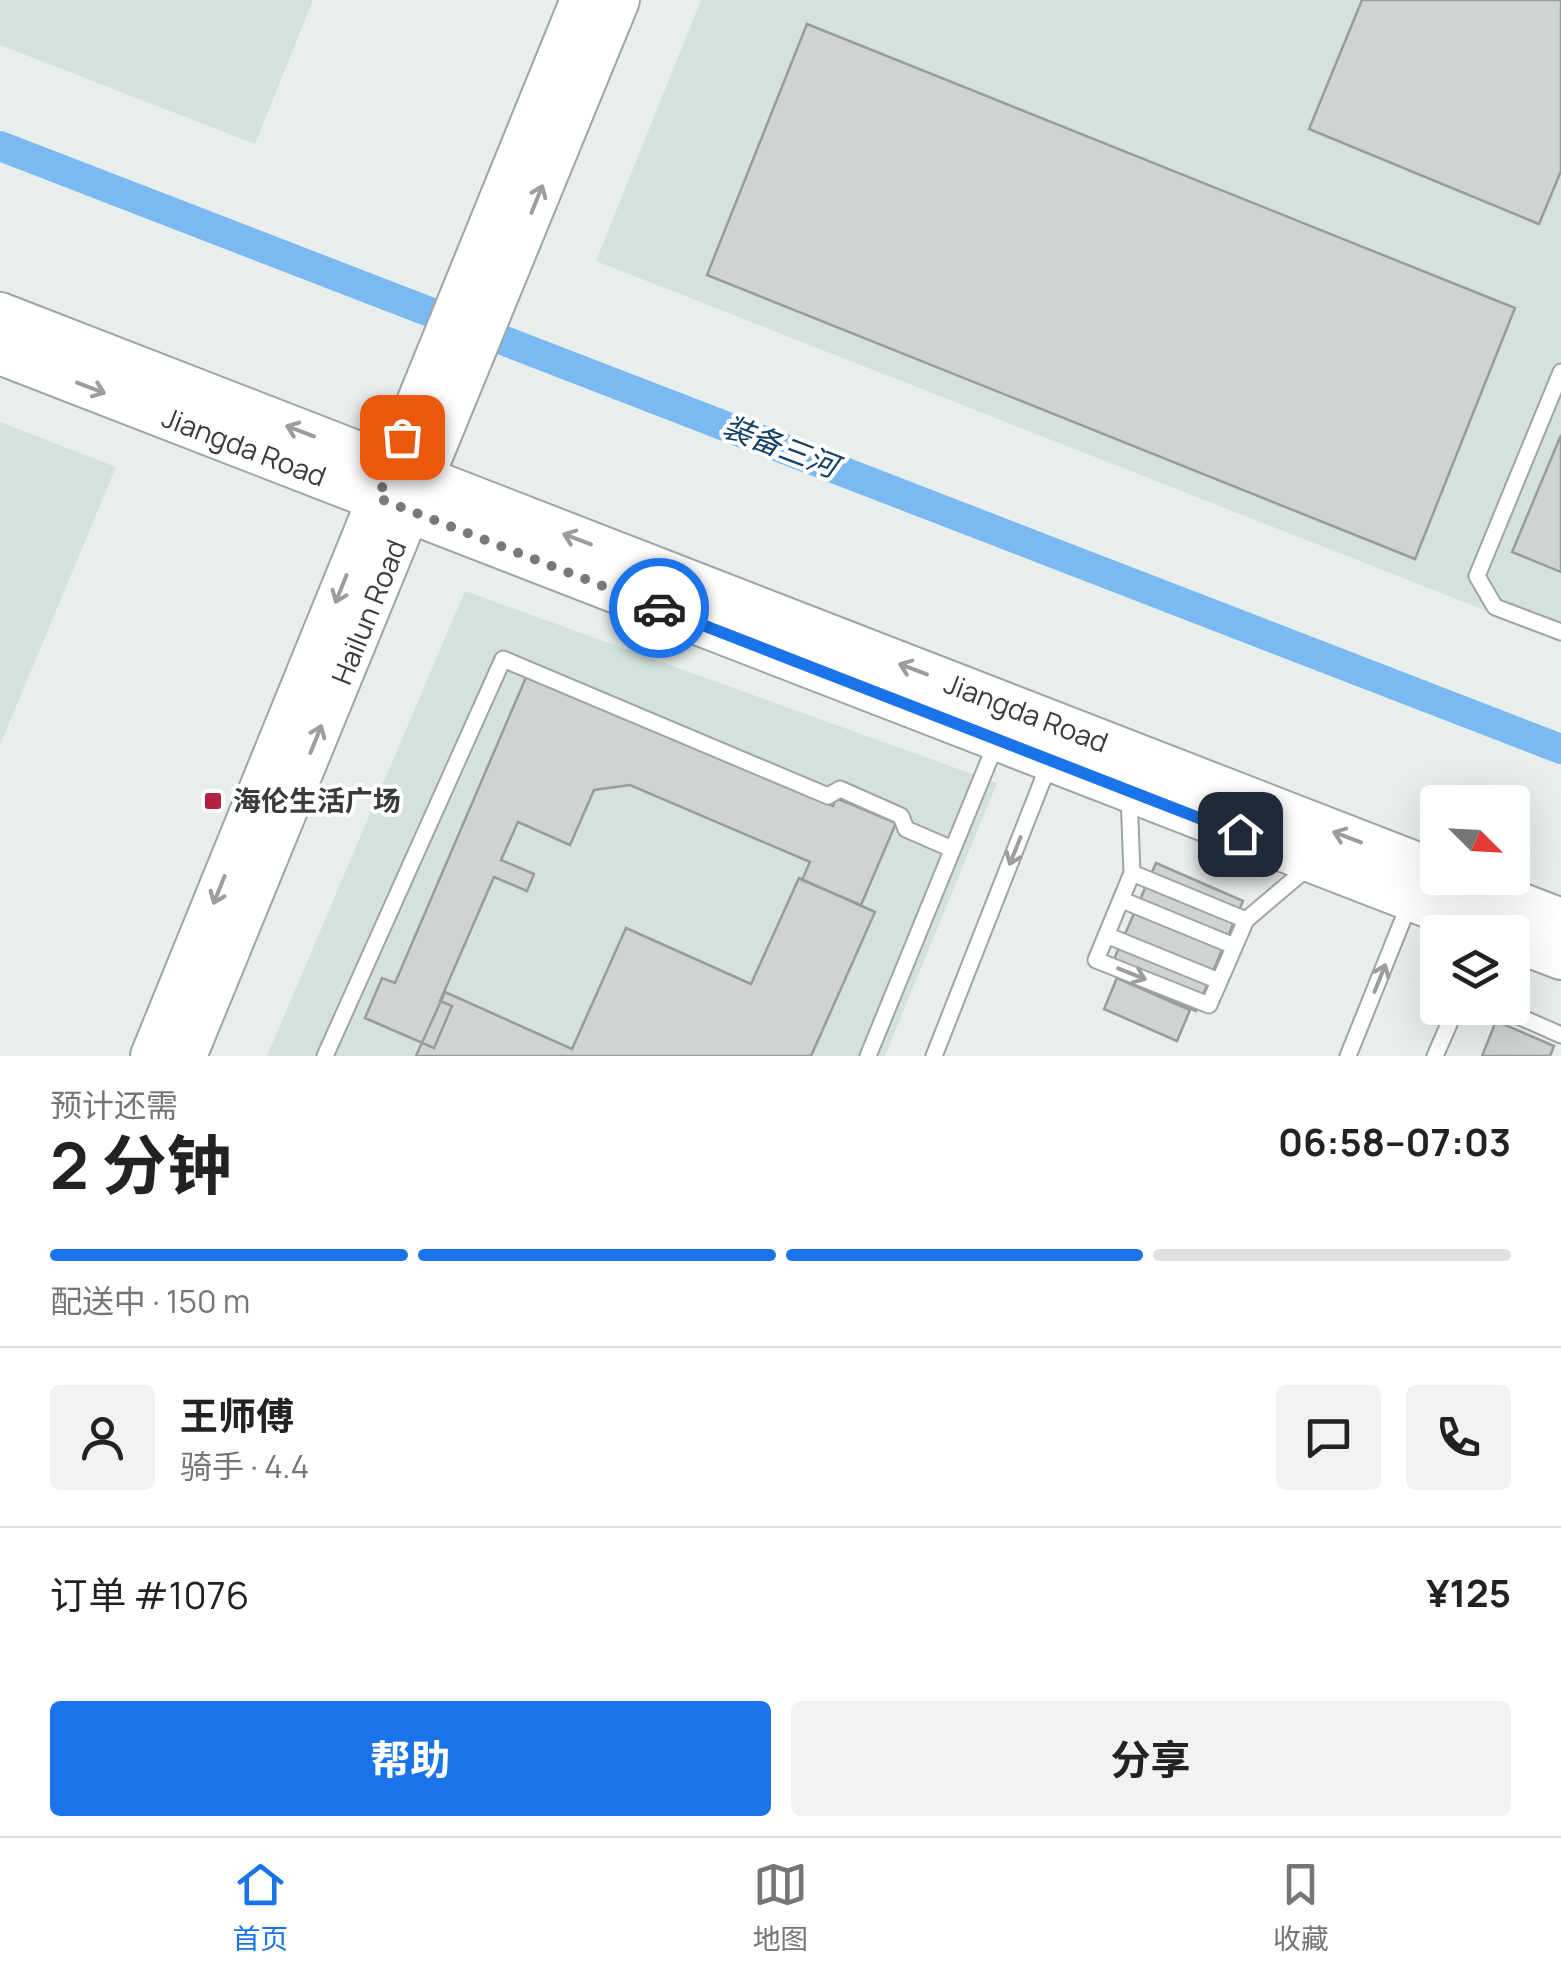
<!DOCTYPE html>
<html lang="zh">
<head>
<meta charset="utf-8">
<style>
	:root { --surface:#fff; --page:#f2f2f2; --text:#222; --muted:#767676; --line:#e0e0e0; --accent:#1a73e8 }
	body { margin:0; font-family:Manrope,"Noto Sans SC",sans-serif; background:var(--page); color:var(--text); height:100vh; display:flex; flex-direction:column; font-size:38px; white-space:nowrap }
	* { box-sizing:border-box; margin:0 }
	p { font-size:32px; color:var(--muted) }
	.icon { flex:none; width:55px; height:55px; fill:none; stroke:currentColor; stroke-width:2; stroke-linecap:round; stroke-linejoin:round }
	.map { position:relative; height:1056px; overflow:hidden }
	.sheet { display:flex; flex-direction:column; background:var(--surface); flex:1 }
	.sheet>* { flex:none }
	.needle { width:65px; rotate:114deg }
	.buttons { position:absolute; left:1420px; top:785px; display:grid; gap:20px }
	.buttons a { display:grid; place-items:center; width:110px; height:110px; border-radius:10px; background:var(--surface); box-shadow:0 10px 40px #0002; font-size:50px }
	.pin { position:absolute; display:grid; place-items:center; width:85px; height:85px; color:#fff; margin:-42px; border-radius:20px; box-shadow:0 5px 15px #0006 }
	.courier { position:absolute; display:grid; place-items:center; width:100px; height:100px; margin:-50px; border:8px solid #1a73e8; border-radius:50%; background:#fff; color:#222; box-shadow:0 2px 12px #0007 }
	.headline em { font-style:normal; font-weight:700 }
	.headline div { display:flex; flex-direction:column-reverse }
	.headline { display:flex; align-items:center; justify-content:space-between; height:170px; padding:0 50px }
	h1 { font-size:65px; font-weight:700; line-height:75px }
	.bar { display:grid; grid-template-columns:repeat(4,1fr); gap:15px 10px; align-content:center; height:120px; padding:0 50px }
	.bar i { height:12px; border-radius:8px; background:var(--line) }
	.bar .selected { background:var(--accent) }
	.bar p { grid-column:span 4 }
	.line { display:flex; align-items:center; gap:25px; padding:0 50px; border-top:2px solid var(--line) }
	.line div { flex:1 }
	.round { display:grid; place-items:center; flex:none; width:105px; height:105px; border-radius:10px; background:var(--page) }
	.cta { display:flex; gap:20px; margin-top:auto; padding:20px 50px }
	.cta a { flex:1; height:115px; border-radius:10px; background:var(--accent); color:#fff; font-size:40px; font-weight:700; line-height:115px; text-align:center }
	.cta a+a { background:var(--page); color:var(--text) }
	.tab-bar { display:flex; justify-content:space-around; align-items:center; height:140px; border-top:2px solid var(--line); background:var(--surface); font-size:28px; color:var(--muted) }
	.tab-bar a { display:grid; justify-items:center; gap:5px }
	.tab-bar .selected { color:var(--accent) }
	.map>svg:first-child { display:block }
</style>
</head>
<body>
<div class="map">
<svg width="1561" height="1056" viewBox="0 0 1561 1056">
	<rect width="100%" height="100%" fill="#e7eeec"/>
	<path fill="#d3e2de" d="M0,0H313L255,144L0,45Z
		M701,0H1561V640L596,261Z
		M0,422L116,467L0,745Z
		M465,591L997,783L885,1056H267Z"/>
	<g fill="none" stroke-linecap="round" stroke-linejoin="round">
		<path stroke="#7bb9f2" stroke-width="30" d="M0,146L1561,749"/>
	</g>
	<path fill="#d0d4d0" stroke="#999d99" stroke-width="2.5" d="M1362,0H1561V171L1539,224L1309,129Z
		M807,24L1515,308L1415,559L707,275Z
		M1561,435V572L1512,552Z
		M527,675L833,806L836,798L896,823L861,905L802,880L810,862L630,785L594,790L570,845L518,822L501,860L534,874L527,891L494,877L440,1001L452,1006L434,1048L365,1018L382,978L395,983Z
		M1156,863L1243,901L1196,1011L1108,973Z
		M799,878L875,912L811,1056H416L445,992L572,1049L626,928L751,984Z
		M1117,978L1190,1010L1177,1041L1104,1009Z
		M1496,1021L1554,1046L1550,1056H1482Z"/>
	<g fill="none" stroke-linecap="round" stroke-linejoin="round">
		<g stroke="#9fa5a4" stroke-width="19">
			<path id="lane" d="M1561,372L1477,576L1495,607L1561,632
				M1129,795L1132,873L1246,920L1312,864
				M1132,873L1096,960L1209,1005L1246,920
				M1122,900L1234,946
				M1106,935L1219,981
				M1500,1008L1561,1035
				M325,1056L503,659L828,796L840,789L901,816L906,829L952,849
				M868,1056L997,741
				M934,1056L1049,764
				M1348,1056L1410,902
				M1435,1056L1456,1008"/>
		</g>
		<g stroke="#9fa5a4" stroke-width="46">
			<path id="secondary" d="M0,314L1438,872
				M0,353L1495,932
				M1452,878L1561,920
				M1512,939L1561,958
				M152,1056L582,0
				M185,1056L618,0"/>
		</g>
		<use href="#lane" stroke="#fff" stroke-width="15"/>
		<use href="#secondary" stroke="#fff" stroke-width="42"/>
	</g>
	<defs><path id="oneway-shaft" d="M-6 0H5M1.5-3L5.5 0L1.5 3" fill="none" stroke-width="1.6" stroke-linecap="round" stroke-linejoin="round" transform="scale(2.5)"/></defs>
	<g stroke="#9c9e9e">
		<use href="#oneway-shaft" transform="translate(537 199) rotate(-68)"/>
		<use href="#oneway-shaft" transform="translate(91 388) rotate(21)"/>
		<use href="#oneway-shaft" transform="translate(300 431) rotate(-159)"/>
		<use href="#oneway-shaft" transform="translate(577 539) rotate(-159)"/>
		<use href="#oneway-shaft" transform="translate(341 589) rotate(112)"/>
		<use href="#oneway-shaft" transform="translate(913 669) rotate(-159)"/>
		<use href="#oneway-shaft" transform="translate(316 739) rotate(-68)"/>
		<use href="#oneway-shaft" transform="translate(1347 837) rotate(-159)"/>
		<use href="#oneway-shaft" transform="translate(1015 851) rotate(112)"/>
		<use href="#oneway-shaft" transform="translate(219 890) rotate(112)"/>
		<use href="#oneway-shaft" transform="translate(1132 974) rotate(22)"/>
		<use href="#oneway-shaft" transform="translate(1380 978) rotate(-68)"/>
	</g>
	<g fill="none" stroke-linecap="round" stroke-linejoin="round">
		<path stroke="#777a7a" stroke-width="10" stroke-dasharray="0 18" d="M402,437L378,498L659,608"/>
		<path stroke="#1a73e8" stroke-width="12" d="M659,608L1240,834"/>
	</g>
	<rect fill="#b21f40" stroke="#fff" stroke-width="4" x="203" y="791" width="20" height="20" rx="5"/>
	<g text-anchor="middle" stroke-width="8" stroke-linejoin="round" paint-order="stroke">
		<g font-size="28" fill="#3a3c3c" stroke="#fff">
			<text transform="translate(244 447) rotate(21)" y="10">Jiangda Road</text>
			<text transform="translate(369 612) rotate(-68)" y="10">Hailun Road</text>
			<text transform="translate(1026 713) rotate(21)" y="10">Jiangda Road</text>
		</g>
		<g font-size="28" font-weight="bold" fill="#3a3c3c" stroke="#fff" text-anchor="start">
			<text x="233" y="811">海伦生活广场</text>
		</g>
		<g font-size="30" font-style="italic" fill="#144166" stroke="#fff">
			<text transform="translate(780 447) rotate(21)" y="10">装备三河</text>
		</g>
	</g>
</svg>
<div class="buttons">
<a><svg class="needle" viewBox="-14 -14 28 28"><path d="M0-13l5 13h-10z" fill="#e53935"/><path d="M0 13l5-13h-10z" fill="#767676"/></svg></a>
<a><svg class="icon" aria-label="layers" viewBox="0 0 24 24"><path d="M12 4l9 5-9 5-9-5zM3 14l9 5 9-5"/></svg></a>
</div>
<div class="pin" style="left:402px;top:437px;background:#ea580c"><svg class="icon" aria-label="bag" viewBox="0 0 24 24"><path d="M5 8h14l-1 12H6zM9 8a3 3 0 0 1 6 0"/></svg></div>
<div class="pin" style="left:1240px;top:834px;background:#1f2937"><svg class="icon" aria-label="home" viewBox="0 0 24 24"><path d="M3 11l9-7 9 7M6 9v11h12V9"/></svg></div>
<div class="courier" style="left:659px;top:608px"><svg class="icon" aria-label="car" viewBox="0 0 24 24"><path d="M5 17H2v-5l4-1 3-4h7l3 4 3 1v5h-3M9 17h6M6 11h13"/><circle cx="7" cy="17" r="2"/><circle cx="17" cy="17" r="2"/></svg></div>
</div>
<section class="sheet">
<div class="headline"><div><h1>2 分钟</h1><p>预计还需</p></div><em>06:58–07:03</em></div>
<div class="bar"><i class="selected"></i><i class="selected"></i><i class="selected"></i><i></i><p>配送中 · 150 m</p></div>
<div class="line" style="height:180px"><a class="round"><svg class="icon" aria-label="person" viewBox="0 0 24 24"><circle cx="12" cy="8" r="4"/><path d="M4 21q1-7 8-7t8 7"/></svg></a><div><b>王师傅</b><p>骑手 · 4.4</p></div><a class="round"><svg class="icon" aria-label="chat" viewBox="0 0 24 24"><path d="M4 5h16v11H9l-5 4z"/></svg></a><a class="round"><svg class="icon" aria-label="phone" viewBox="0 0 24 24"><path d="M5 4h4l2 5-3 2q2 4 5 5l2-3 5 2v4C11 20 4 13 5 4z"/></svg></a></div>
<div class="line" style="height:130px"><div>订单 #1076</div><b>¥125</b></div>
<div class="cta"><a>帮助</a><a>分享</a></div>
</section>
<nav class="tab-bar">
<a class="selected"><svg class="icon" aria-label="home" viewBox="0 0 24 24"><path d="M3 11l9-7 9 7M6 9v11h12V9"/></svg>首页</a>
<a><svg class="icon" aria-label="map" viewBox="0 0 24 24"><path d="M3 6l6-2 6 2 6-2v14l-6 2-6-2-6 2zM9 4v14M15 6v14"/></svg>地图</a>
<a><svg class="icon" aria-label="saved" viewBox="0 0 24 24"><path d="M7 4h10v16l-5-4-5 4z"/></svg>收藏</a>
</nav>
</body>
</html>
